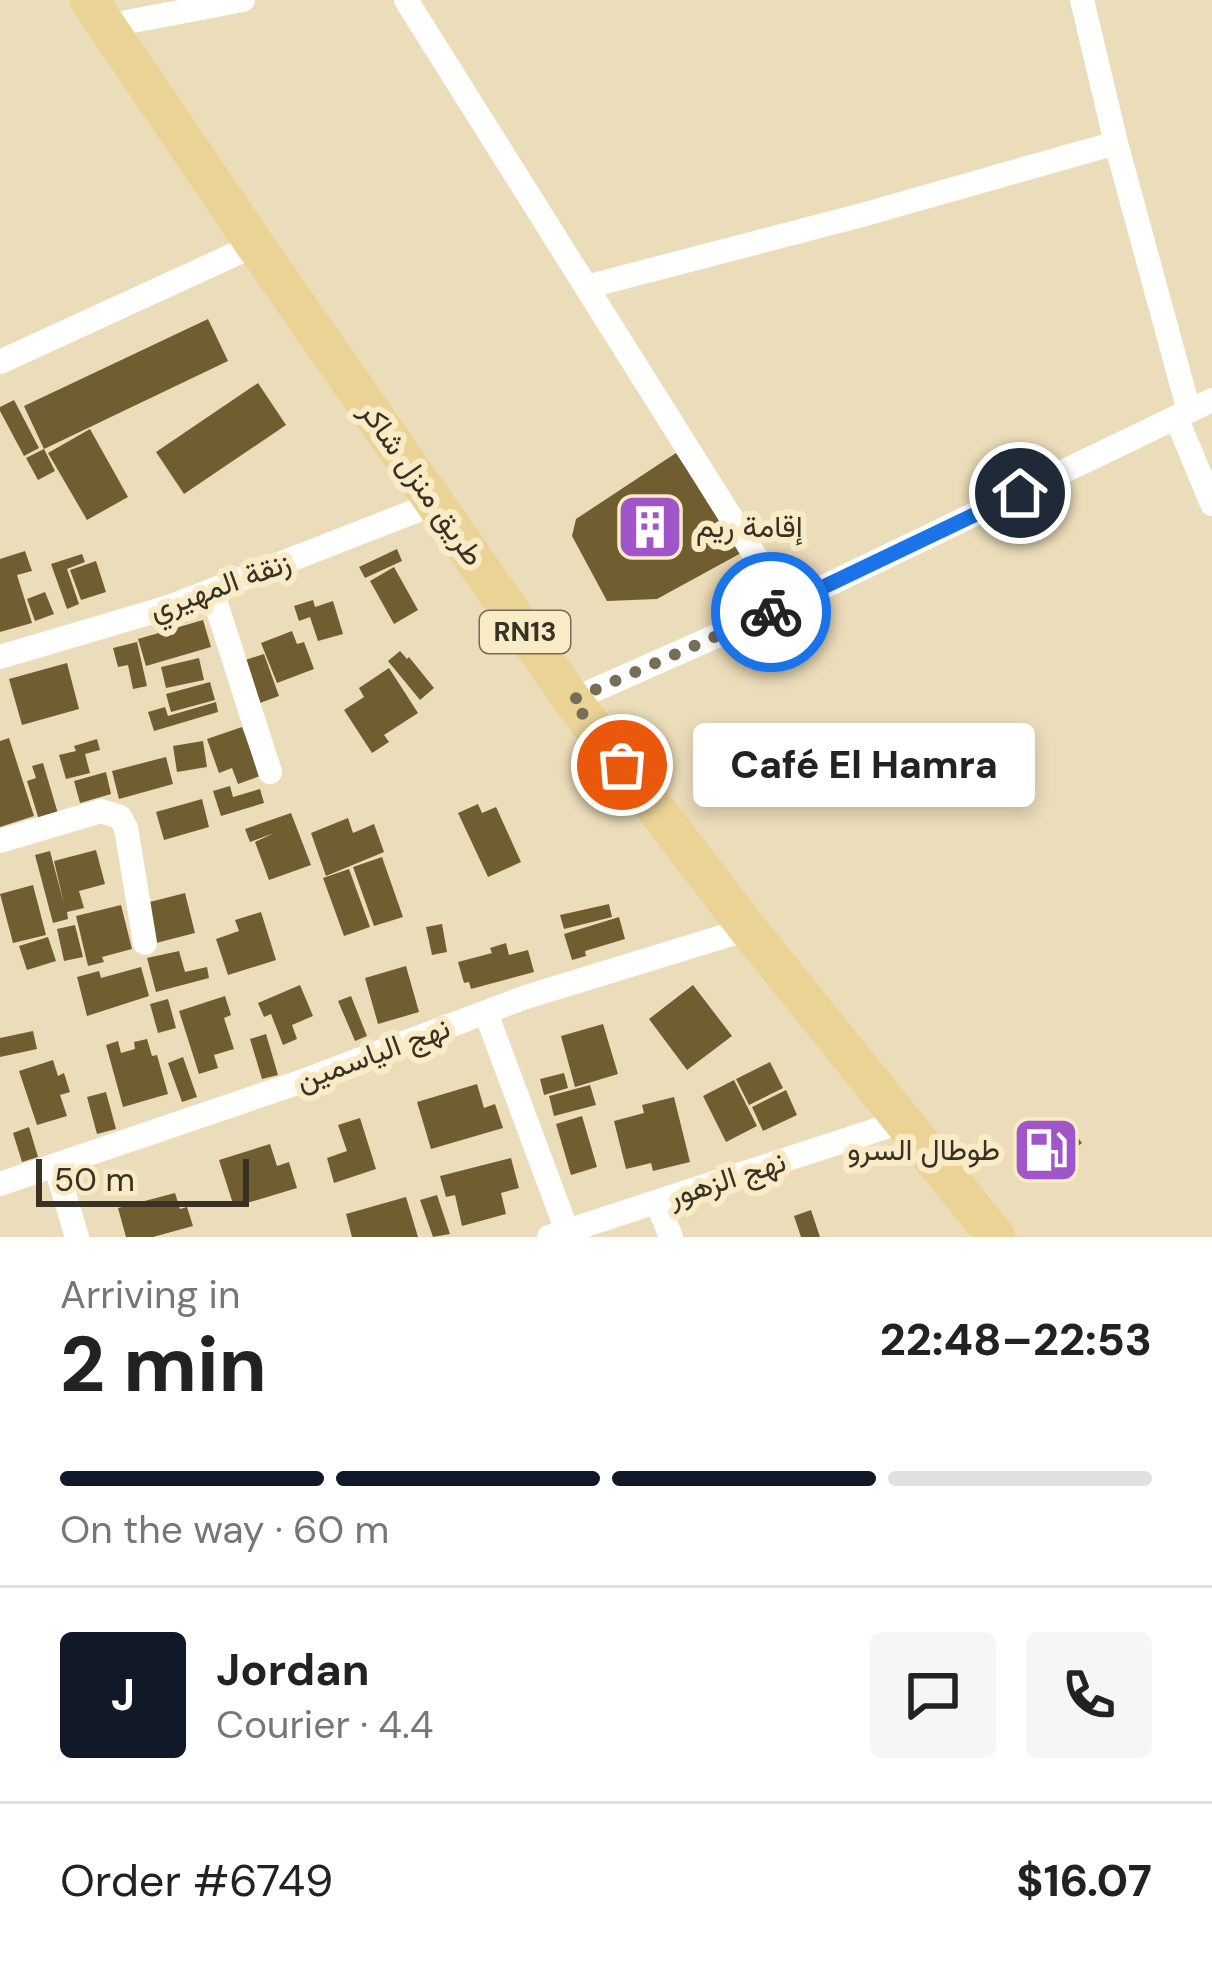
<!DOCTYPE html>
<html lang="en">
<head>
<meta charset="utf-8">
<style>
	:root { --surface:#fff; --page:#f6f6f6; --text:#222; --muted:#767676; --line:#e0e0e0; --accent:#111827 }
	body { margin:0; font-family:"DM Sans",Vazirmatn,sans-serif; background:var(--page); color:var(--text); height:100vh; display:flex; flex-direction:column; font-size:45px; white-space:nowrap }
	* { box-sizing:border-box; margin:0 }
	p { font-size:39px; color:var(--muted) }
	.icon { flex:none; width:66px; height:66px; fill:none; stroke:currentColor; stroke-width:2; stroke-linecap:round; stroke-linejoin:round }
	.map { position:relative; height:1237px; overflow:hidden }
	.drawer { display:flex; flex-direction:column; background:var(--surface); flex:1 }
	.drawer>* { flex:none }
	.scale { position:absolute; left:36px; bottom:30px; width:213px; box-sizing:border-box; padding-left:12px; border:6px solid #383225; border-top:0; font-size:33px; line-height:42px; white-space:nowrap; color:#383225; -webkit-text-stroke:9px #faebc7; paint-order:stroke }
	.pin { position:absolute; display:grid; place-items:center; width:102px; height:102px; color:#fff; margin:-51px; border:6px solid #fff; border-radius:50%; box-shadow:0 3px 12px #0007 }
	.courier { position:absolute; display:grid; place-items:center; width:120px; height:120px; margin:-60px; border:9px solid #1a73e8; border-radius:50%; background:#fff; color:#222; box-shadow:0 3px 15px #0007 }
	.bubble { position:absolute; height:84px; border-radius:12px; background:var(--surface); box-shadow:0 6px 18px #0003; font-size:39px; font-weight:800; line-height:84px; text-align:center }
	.headline em { font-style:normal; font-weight:800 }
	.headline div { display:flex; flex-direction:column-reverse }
	.headline { display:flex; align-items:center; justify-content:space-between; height:204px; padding:0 60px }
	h1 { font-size:78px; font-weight:800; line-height:90px }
	.bar { display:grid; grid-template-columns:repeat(4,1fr); gap:18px 12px; align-content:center; height:144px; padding:0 60px }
	.bar i { height:15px; border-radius:9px; background:var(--line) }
	.bar .selected { background:var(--accent) }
	.bar p { grid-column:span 4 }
	.line { display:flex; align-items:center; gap:30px; padding:0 60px; border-top:3px solid var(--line) }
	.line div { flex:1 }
	.round { display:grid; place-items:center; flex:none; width:126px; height:126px; border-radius:12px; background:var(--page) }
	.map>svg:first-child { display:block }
</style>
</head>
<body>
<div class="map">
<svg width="1212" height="1237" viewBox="0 0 1212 1237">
	<rect width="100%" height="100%" fill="#ecddba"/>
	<path fill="#705e31" d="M208,319L228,361L44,449L24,406Z
		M258,383L286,425L184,494L156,452Z
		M14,400L39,448L24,456L0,411V407Z
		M90,429L128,497L87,520L48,453Z
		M44,449L55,471L38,480L26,458Z
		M676,453L743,552L657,599L607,601L572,536L576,519Z
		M397,549L402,561L365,578L359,567Z
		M25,551L32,571L17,575L32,623L0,632V559Z
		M82,554L85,562L67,569L79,604L67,609L51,564Z
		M96,561L106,592L81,600L70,570Z
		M394,567L418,610L394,624L370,581Z
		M45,592L54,614L35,621L27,599Z
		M313,600L315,607L333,601L343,634L318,641L310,617L299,621L294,606Z
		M203,620L211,647L146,666L138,639Z
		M292,631L297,644L304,642L314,669L277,683L261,643Z
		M137,642L147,686L133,689L128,665L118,667L113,648Z
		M400,651L407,659L409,657L434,688L420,700L388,661Z
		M264,654L279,696L260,703L245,660Z
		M199,658L204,680L166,688L161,667Z
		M67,663L79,709L22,725L9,679Z
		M389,668L418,713L384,735L389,742L372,753L344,710L364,697L359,688Z
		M210,682L215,700L171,712L166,694Z
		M216,702L218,712L154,731L148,712L165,707L168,716Z
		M242,727L260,776L238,784L232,768L219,773L207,739Z
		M9,738L34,816L0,827V741Z
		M97,739L100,750L85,754L90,773L66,779L59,755L76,751L74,746Z
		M203,741L207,767L177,772L173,746Z
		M166,757L173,784L119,799L112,771Z
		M43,763L59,817L40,823L27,781L36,778L32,766Z
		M106,772L111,794L80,803L74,781Z
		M230,786L233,797L260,789L264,803L221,816L213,791Z
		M202,799L209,827L164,840L156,812Z
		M478,804L482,813L496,807L521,862L488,877L458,813Z
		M291,813L311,865L269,880L255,842L274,833L250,842L245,829Z
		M348,818L353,833L374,824L384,852L326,876L311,833Z
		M96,850L105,884L79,891L84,908L67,912L68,919L53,923L35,855L50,851L64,904L54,861Z
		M382,857L403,917L374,926L353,867Z
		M349,869L370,927L344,936L323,878Z
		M33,885L46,935L13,943L0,894Z
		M185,893L195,933L156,943L146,903Z
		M609,904L612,917L564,929L560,915Z
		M121,905L132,949L102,957L104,962L88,966L76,916Z
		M261,912L276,960L228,975L216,939L239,931L235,920Z
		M619,917L625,939L585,951L586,956L572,960L564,934Z
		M442,924L447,952L432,955L426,927Z
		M75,925L83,957L64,961L57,929Z
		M48,937L56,961L27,970L19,946Z
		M506,943L509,955L528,950L534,972L471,989L469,982L464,983L458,962L492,953L490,948Z
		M179,951L185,972L207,967L209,978L156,992L147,958Z
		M406,966L419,1012L378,1024L365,978Z
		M141,967L149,996L87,1016L77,977L99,971L101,978Z
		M300,985L313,1016L292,1025L297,1039L283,1045L271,1014L264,1017L258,1003Z
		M693,985L732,1036L687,1070L649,1019Z
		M225,996L231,1015L224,1018L234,1049L214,1055L218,1068L199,1074L179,1011Z
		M351,996L367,1036L355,1041L338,1001Z
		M168,999L176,1028L158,1033L150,1004Z
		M603,1024L618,1074L575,1087L561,1036Z
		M33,1031L37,1049L0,1057V1038Z
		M266,1034L278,1075L262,1079L250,1039Z
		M147,1039L152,1056L157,1055L168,1094L123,1107L106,1045L118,1041L121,1053L135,1049L134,1042Z
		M183,1057L197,1097L182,1102L168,1063Z
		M53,1060L58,1076L64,1073L70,1092L60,1095L67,1116L37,1125L19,1071Z
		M770,1062L783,1088L749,1105L736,1079Z
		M564,1073L568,1088L544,1095L540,1079Z
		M734,1080L757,1126L726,1142L703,1096Z
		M477,1084L484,1108L495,1104L503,1128L431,1149L417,1102Z
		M590,1085L596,1105L554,1116L549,1096Z
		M786,1090L797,1115L763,1131L752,1107Z
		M106,1092L116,1129L97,1134L87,1097Z
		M674,1097L690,1162L653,1171L651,1163L626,1169L614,1121L644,1113L642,1105Z
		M582,1116L597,1167L571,1175L556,1124Z
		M360,1118L376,1169L334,1183L327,1158L347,1151L338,1125Z
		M1063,1119L1082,1143L1034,1178L1017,1157Z
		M29,1127L38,1157L22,1162L13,1133Z
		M270,1144L277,1166L289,1162L297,1188L234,1207L219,1160Z
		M511,1158L519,1188L501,1193L506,1214L462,1226L455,1195L446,1197L440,1176Z
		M175,1193L180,1209L187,1207L193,1226L153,1237H126L118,1208Z
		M437,1195L450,1234L433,1237L420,1200Z
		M406,1197L418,1237H352L346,1214Z
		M811,1210L820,1237H801L794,1216Z"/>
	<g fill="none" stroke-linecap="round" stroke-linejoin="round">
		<path stroke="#fff" stroke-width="24" d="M406,0L786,605
			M1082,0L1116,143L1189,411
			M106,26L243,0
			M586,287L862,215L1116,143
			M0,362L255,245
			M1176,417L1212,504
			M212,591L270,772
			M0,657L169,607L436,503
			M572,700L786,605L1212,400
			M0,841L101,811L120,817L126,828L145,943
			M486,1013L567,1231
			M56,1167L77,1237
			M0,1184L300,1082L526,997L748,929
			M657,1202L671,1237
			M549,1237L904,1121"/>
		<path stroke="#ebd395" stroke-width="39" d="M89,0L255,245L572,700L748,929L996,1237"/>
	</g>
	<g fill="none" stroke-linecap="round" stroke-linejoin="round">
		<path stroke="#776e59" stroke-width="12" stroke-dasharray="0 21.6" d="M622,765L572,700L771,612"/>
		<path stroke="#1a73e8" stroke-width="15" d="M771,612L1020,493"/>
	</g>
	<defs>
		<g id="building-square" transform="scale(3.45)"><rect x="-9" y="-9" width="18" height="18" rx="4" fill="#a056c9" stroke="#faebc7"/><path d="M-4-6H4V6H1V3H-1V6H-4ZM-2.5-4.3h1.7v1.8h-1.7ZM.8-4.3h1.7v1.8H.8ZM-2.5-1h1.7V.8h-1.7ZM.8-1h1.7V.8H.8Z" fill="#fff"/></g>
		<g id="fuel-square" transform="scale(3.45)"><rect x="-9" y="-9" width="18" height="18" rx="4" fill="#a056c9" stroke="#faebc7"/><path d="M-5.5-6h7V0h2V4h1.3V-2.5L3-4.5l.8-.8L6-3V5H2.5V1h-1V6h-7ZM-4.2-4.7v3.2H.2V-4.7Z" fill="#fff"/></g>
	</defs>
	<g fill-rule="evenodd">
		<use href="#building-square" x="650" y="527"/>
		<use href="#fuel-square" x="1046" y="1150"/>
	</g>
	<g text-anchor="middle" stroke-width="12" stroke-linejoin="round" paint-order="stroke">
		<rect fill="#faebc7" stroke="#726a56" stroke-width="3" x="480" y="611" width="90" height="42" rx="9"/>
		<g font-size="27" font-weight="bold" fill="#383225">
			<text x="525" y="641">RN13</text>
		</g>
		<g font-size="30" fill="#383225" stroke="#faebc7">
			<text transform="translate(422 484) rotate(55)" y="10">طريق منزل شاكر</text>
			<text transform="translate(220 586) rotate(-20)" y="10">زنقة المهيري</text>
			<text transform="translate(373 1054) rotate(-20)" y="10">نهج الياسمين</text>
			<text transform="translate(727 1179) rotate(-18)" y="10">نهج الزهور</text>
		</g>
		<g font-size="30" fill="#383225" stroke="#faebc7" text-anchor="start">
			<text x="696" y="537">إقامة ريم</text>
			<text x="1000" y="1160" text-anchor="end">طوطال السرو</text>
		</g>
	</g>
</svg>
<div class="scale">50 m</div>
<div class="pin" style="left:622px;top:765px;background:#ea580c"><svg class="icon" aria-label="bag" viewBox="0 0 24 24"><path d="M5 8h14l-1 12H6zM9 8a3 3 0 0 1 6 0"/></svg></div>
<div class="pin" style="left:1020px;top:493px;background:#1f2937"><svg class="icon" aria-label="home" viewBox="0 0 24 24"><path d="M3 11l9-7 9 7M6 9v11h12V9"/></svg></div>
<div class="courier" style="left:771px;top:612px"><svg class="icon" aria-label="bike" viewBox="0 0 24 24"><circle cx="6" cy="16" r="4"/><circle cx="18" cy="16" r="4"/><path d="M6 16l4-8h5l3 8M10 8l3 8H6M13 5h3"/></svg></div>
<div class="bubble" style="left:693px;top:723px;width:342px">Café El Hamra</div>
</div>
<section class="drawer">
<div class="headline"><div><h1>2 min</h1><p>Arriving in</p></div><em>22:48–22:53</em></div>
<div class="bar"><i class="selected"></i><i class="selected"></i><i class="selected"></i><i></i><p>On the way · 60 m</p></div>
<div class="line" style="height:216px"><b class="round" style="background:var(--accent);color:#fff">J</b><div><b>Jordan</b><p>Courier · 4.4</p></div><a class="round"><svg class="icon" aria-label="chat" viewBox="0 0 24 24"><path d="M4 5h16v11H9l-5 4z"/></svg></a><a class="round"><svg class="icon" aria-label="phone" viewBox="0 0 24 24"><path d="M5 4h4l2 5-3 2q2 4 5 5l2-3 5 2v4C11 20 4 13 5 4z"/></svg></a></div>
<div class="line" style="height:156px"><div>Order #6749</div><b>$16.07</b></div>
</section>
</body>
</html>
